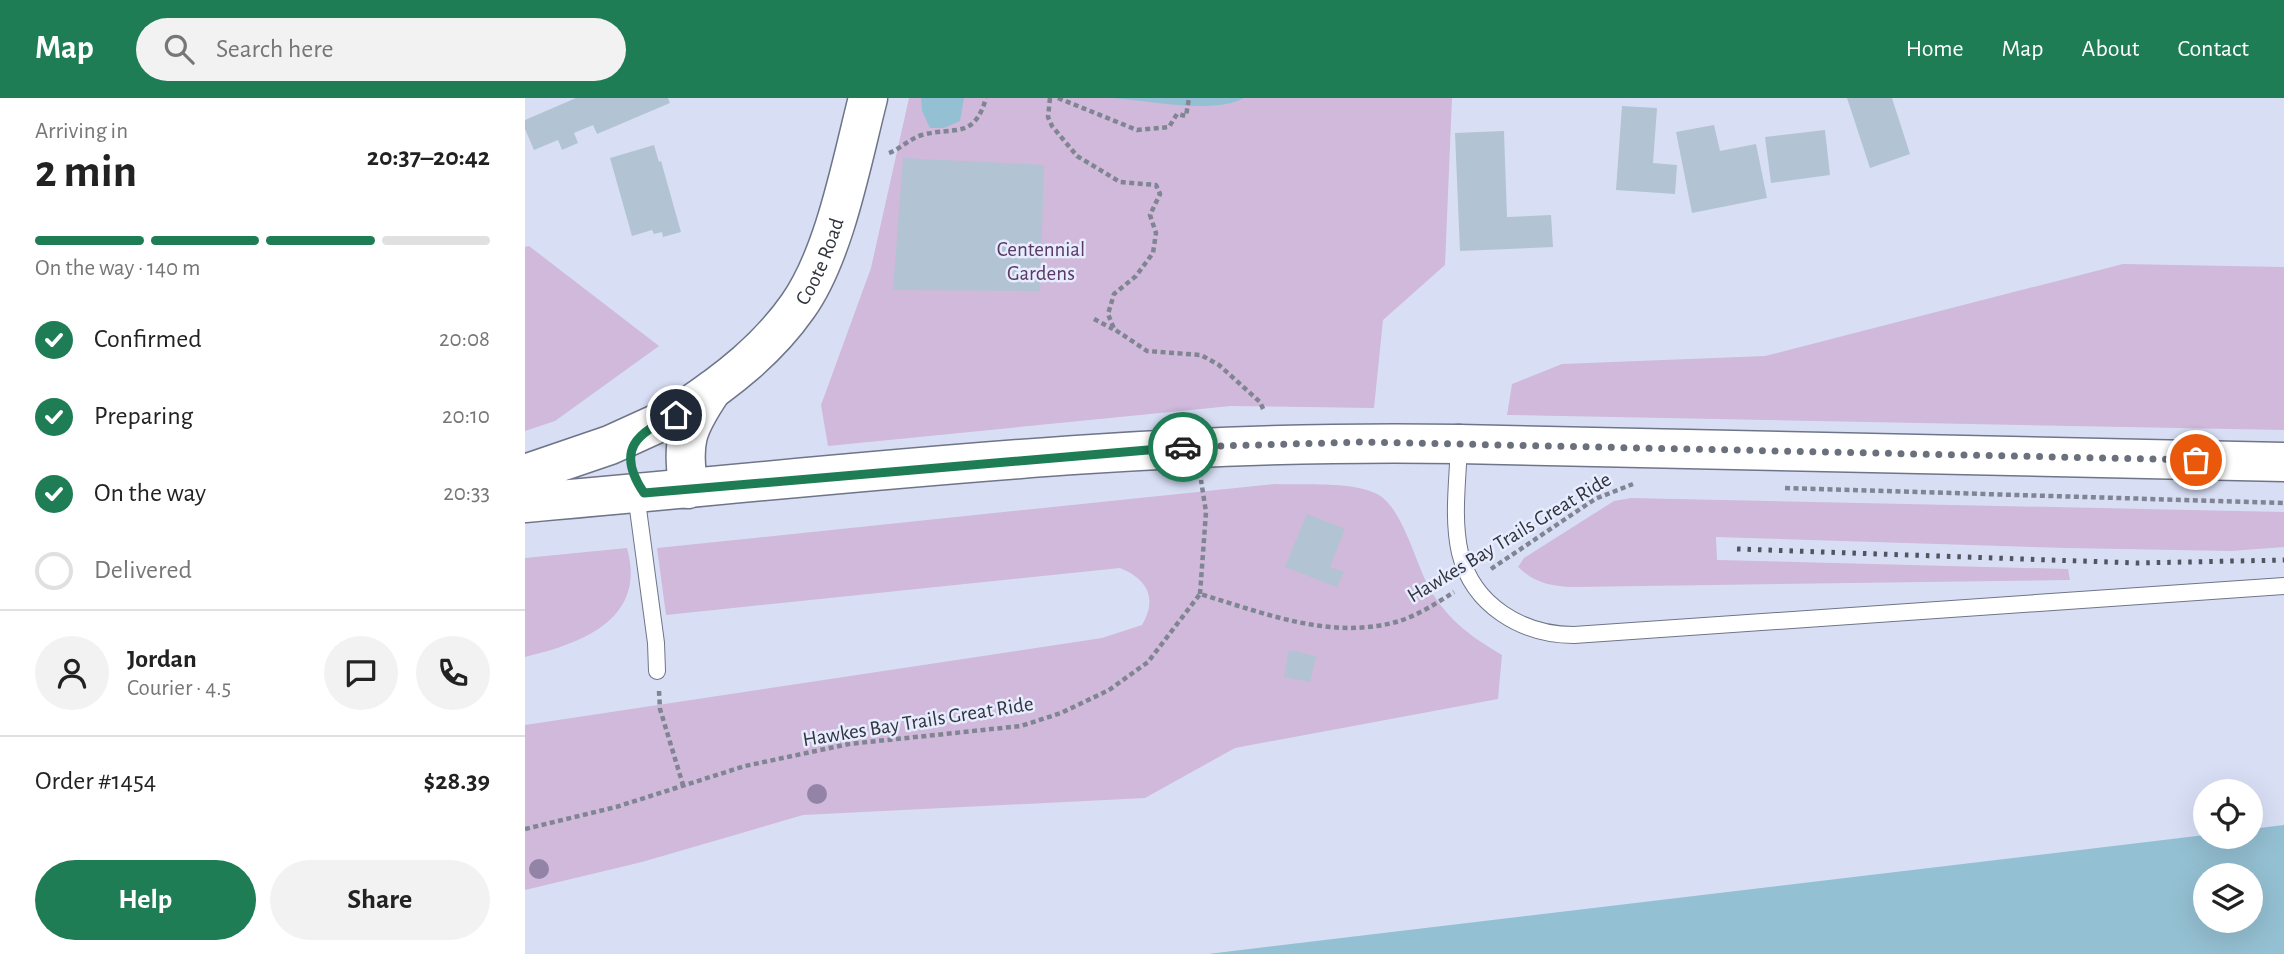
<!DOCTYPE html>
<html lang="en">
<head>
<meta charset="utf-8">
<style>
	:root { --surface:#fff; --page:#f2f2f2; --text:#222; --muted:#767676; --line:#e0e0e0; --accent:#1e7d55 }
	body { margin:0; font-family:"Alegreya Sans",sans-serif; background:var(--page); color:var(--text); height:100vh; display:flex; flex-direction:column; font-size:26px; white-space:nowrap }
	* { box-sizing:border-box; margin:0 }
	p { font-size:23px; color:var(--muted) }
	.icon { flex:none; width:38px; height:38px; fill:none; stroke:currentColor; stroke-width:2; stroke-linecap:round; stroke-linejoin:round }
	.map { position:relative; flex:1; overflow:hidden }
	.side { display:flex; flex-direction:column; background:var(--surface); width:525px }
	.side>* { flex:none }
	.fabs { position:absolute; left:1668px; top:681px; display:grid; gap:14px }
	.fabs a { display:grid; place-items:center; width:70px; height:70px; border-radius:50%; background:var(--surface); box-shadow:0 7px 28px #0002; font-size:35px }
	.pin { position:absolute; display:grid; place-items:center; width:60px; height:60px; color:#fff; margin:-30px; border:4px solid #fff; border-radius:50%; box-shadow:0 2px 7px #0007 }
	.courier { position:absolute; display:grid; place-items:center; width:70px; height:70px; margin:-35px; border:5px solid #1e7d55; border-radius:50%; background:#fff; color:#222; box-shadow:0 2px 9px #0007 }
	.overview em { font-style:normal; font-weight:700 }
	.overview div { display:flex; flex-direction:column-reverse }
	.overview { display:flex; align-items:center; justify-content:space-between; height:119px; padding:0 35px }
	h1 { font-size:46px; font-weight:700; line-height:52px }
	.bar { display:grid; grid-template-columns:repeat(4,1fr); gap:10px 7px; align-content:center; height:84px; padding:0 35px }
	.bar i { height:9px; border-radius:5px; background:var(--line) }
	.bar .current { background:var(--accent) }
	.bar p { grid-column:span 4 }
	.line { display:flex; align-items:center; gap:18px; padding:0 35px; border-top:2px solid var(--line) }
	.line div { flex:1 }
	.round { display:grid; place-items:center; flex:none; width:74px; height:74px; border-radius:37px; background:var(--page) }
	ol { padding:0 35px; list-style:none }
	li { display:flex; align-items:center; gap:21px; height:77px }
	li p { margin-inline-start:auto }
	li .icon { padding:7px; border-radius:50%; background:var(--accent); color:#fff; stroke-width:4 }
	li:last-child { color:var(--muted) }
	li i { width:38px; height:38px; border:4px solid var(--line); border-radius:50% }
	.primary-button { display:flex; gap:14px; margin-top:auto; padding:14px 35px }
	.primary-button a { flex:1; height:80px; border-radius:42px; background:var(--accent); color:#fff; font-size:28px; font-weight:700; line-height:80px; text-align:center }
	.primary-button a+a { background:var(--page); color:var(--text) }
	header { display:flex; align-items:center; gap:42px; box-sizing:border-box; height:98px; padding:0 35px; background:var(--accent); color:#fff }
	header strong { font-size:33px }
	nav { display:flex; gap:38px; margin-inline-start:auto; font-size:24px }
	.search { width:490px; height:63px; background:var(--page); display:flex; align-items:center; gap:18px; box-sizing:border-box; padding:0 24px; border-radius:38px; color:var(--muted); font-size:26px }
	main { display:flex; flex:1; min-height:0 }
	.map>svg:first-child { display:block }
</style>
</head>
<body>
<header>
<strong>Map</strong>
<div class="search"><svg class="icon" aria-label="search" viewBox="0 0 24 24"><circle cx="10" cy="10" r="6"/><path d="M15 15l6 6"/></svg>Search here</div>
<nav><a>Home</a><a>Map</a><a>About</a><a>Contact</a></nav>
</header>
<main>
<section class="side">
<div class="overview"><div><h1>2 min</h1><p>Arriving in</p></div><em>20:37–20:42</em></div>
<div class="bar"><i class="current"></i><i class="current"></i><i class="current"></i><i></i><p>On the way · 140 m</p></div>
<ol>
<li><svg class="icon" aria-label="check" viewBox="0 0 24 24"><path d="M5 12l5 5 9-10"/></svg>Confirmed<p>20:08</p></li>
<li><svg class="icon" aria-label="check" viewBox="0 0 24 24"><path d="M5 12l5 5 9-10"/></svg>Preparing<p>20:10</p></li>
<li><svg class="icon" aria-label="check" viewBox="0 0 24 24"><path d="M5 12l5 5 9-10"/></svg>On the way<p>20:33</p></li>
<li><i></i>Delivered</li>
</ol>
<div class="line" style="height:126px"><a class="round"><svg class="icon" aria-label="person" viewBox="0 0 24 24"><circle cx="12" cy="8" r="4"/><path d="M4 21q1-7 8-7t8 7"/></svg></a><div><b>Jordan</b><p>Courier · 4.5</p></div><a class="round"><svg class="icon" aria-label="chat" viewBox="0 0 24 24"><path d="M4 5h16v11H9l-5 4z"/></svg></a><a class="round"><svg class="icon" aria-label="phone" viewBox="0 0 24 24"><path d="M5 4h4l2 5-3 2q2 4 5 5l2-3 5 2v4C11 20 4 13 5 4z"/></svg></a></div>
<div class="line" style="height:91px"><div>Order #1454</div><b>$28.39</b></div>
<div class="primary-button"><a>Help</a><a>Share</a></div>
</section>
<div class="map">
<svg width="1759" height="856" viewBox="0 0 1759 856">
	<rect width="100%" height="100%" fill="#d8dff5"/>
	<path fill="#d0b9da" d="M384,0H927L920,167L858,222L849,310L706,308L303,348L296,307L346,170Z
		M4,148L134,248L30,323L0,333V149Z
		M1598,166L1759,169V332L982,317L987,286L1037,266L1240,258Z
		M750,386C778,387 827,383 852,396C878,409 891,468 906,493C924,523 948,540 977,557L973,601L710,650L620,700L278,717L117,764L0,792V627L577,540L617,527C633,500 622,481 595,470L141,517L132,450Z
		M1106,400L1759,414V449L1706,453L1542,450L1191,439L1192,462L1543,471L1545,482L1049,489C1025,488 1010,485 993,469L999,460L1089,403Z
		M102,450C122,521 58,545 0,559V460Z"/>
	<path fill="#94c0d3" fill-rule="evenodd" d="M396,0H439L435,23L419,30H405L397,13Z
		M586,0H719C689,17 622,2 586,0Z
		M1759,727V856H683L1680,737L1726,738V731ZM1726,777V822H1680V777Z"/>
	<path fill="#b2c3d4" d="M51,0H143L145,5L72,36L68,27L49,35L53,45L37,52L33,42L9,52L0,31V22Z
		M1322,0H1367L1385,56L1345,70Z
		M1097,8L1132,10L1128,65L1152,67L1150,96L1091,92Z
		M1189,27L1195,53L1231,46L1242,100L1167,115L1151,34Z
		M1300,32L1305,77L1246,85L1240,39Z
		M979,33L982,119L1026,117L1028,149L935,153L930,35Z
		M129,47L134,64L136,63L156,134L138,139L137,134L129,136L127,132L107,138L85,60Z
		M378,60L519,67L515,193L368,192Z
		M782,416L820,431L805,469L819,474L812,489L760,469Z
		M764,552L791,558L785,584L759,579Z"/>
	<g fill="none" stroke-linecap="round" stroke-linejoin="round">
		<g stroke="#6f7588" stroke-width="18">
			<path id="service" d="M934,346C933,381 927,420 935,455C948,508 998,537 1049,537L1759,488
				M111,396L131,545L132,573"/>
		</g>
		<g stroke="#6f7588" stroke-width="41">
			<g id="tertiary">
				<path id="s1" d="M158,312C202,283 243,251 273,208C310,156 327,62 343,0"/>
			</g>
		</g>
		<g stroke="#6f7588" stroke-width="41">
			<path id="secondary" d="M0,376L85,347L151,317
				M163,391C158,342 159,334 187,292
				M0,405C311,378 621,340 934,346"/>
		</g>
		<g stroke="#6f7588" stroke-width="41">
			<path id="trunk" d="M934,346L1759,364"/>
		</g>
		<path stroke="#808594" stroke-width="4.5" stroke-dasharray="5 3.5" stroke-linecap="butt" d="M525,0L523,19L527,28L552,58L595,84L631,87L635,96L625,117L631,135L628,155L611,178L589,196L583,216L589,231L622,253L676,257L694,267L735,304L739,313
			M533,0L612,32L644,29L652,16L661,18L664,0
			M364,55C375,51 384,41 397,37C430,28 449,42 461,0
			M569,221L588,231
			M1260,390L1759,405
			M966,471L1070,401L1108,386
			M675,496L681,414L676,382
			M134,593L135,611L158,687
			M0,731L91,709L220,668L324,646L496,628L536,615L584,592L623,564L675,496C739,515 804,542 871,524C890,519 912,505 929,494"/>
		<use href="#service" stroke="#fff" stroke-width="16"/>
		<use href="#tertiary" stroke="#fff" stroke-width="38"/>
		<use href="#secondary" stroke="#fff" stroke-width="38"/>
		<use href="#trunk" stroke="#fff" stroke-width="38"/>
		<path stroke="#51555f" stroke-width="5" stroke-dasharray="3.5 7" stroke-linecap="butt" d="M1212,451L1612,465L1759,462"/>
	</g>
	<g fill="#9384a7">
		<circle cx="292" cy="696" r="10"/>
		<circle cx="14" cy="771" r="10"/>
	</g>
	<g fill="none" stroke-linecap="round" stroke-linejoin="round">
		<path stroke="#6b707d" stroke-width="7" stroke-dasharray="0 12.6" d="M658,349L838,344L1671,362"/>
		<path stroke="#1e7d55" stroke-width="9" d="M151,317C111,335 90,352 119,395L658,349"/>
	</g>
	<g text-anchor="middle" stroke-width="5" stroke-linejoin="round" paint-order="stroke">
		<g font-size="21" fill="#5a3967" stroke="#e7ecfe">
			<text x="516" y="158">Centennial<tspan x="516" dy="24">Gardens</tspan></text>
		</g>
		<g font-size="21" fill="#31343c" stroke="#e7ecfe">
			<text dy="7" stroke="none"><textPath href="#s1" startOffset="206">Coote Road</textPath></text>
			<text transform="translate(984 439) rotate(-31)" y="7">Hawkes Bay Trails Great Ride</text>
			<text transform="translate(393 623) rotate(-9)" y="7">Hawkes Bay Trails Great Ride</text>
		</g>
	</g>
</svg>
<div class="fabs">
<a><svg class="icon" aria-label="locate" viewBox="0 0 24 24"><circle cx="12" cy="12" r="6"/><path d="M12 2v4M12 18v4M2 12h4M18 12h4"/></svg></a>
<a><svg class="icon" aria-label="layers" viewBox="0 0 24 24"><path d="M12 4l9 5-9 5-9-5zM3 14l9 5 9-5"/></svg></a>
</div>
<div class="pin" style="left:1671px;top:362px;background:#ea580c"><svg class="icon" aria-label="bag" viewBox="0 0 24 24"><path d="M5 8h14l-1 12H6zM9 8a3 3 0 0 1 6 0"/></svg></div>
<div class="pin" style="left:151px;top:317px;background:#1f2937"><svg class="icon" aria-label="home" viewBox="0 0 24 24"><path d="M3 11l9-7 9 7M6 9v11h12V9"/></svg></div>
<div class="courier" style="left:658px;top:349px"><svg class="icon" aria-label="car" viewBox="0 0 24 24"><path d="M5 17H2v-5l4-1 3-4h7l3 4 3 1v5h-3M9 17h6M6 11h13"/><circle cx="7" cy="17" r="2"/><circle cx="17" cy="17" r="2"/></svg></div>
</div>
</main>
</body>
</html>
